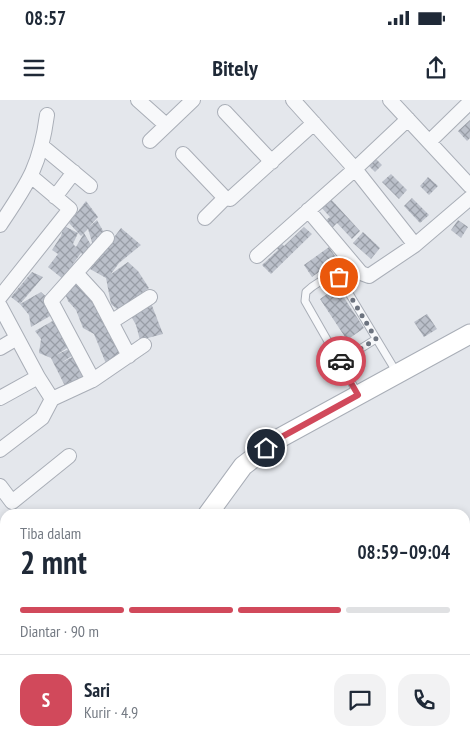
<!DOCTYPE html>
<html lang="id">
<head>
<meta charset="utf-8">
<style>
	:root { --surface:#fff; --page:#f2f2f3; --text:#1f2937; --muted:#747a83; --line:#e0e1e3; --accent:#d1495b }
	body { margin:0; font-family:"PT Sans Narrow",sans-serif; background:var(--page); color:var(--text); height:100vh; display:flex; flex-direction:column; font-size:19px; white-space:nowrap }
	* { box-sizing:border-box; margin:0 }
	p { font-size:16px; color:var(--muted) }
	.icon { flex:none; width:28px; height:28px; fill:none; stroke:currentColor; stroke-width:2; stroke-linecap:round; stroke-linejoin:round }
	.map { position:relative; flex:1; overflow:hidden }
	.panel { position:absolute; left:0px; top:409px; width:470px; height:246px; display:flex; flex-direction:column; background:var(--surface); border-radius:15px 15px 0 0; box-shadow:0 2px 8px #0003 }
	.panel>* { flex:none }
	.pin { position:absolute; display:grid; place-items:center; width:42px; height:42px; color:#fff; margin:-21px; border:2px solid #fff; border-radius:50%; box-shadow:0 1px 5px #0007 }
	.courier { position:absolute; display:grid; place-items:center; width:50px; height:50px; margin:-25px; border:4px solid #d1495b; border-radius:50%; background:#fff; color:#222; box-shadow:0 1px 6px #0007 }
	.head em { font-style:normal; font-weight:600 }
	.head div { display:flex; flex-direction:column-reverse }
	.head { display:flex; align-items:center; justify-content:space-between; height:85px; padding:0 20px }
	h1 { font-size:32px; font-weight:600; line-height:38px }
	.bar { display:grid; grid-template-columns:repeat(4,1fr); gap:8px 5px; align-content:center; height:60px; padding:0 20px }
	.bar i { height:6px; border-radius:4px; background:var(--line) }
	.bar .current { background:var(--accent) }
	.bar p { grid-column:span 4 }
	.line { display:flex; align-items:center; gap:12px; padding:0 20px; border-top:1px solid var(--line) }
	.line div { flex:1 }
	.round { display:grid; place-items:center; flex:none; width:52px; height:52px; border-radius:15px; background:var(--page) }
	.status { display:flex; justify-content:space-between; align-items:center; height:35px; padding:0 25px; background:var(--surface); direction:ltr }
	.status svg { height:14px; fill:currentColor }
	header { display:flex; justify-content:space-between; align-items:center; height:65px; padding:0 20px; background:var(--surface); font-size:22px; font-weight:600 }
	.map>svg:first-child { display:block }
</style>
</head>
<body>
<div class="status"><b>08:57</b><svg viewBox="0 0 49 12"><path d="M0 12V9h3v3zM5 12V6h3v6zM10 12V3h3v9zM15 12V0h3v12zM26 1h20v11H26zM47 4h2v5h-2z"/></svg></div>
<header><svg class="icon" aria-label="menu" viewBox="0 0 24 24"><path d="M4 6h16M4 12h16M4 18h16"/></svg>Bitely<svg class="icon" aria-label="share" viewBox="0 0 24 24"><path d="M12 15V3M7 8l5-5 5 5M5 13v7h14v-7"/></svg></header>
<div class="map">
<svg width="470" height="654" viewBox="0 0 470 654">
	<defs>
		<pattern id="building-cross-hatch" width="8" height="8" patternUnits="userSpaceOnUse" patternTransform="scale(1.25)"><rect width="8" height="8" fill="#bbc0ca"/><path d="M0 0l8 8M0 8l8-8" fill="none" stroke="#989da6"/></pattern>
	</defs>
	<rect width="100%" height="100%" fill="#e4e7ec"/>
	<path fill="url(#building-cross-hatch)" d="M470,20V38L467,41L458,31Z
		M374,57L382,65L375,72L367,64Z
		M391,74L407,90L399,99L382,82Z
		M428,77L438,86L429,95L420,86Z
		M328,96L360,131L352,139L337,123L332,128L325,121L330,117L319,105Z
		M412,98L429,115L420,123L404,106Z
		M86,101L98,117L89,127L97,120L107,138L95,152L88,129L84,133L95,152L85,157L81,153L73,164L74,166L63,179L48,167L58,154L52,150L61,136L64,126L78,133L73,144L76,147L84,133L81,136L69,123Z
		M458,120L468,127L461,138L451,130Z
		M304,127L312,134L271,174L262,165L278,150L275,146L280,142L284,146Z
		M121,128L141,145L119,163L111,174L128,162L138,171L149,188L118,210L111,204L106,178L90,169Z
		M363,132L380,148L371,159L353,143Z
		M329,147L337,159L312,177L304,165Z
		M32,172L43,177L20,204L41,192L51,201L57,212L31,227L29,215L20,204L11,197Z
		M81,179L124,259L107,266L94,234L83,228L76,210L68,201L64,191Z
		M337,187L364,228L347,240L320,199Z
		M151,203L163,234L140,240L136,225L131,216Z
		M427,214L437,229L424,237L414,222Z
		M56,219L77,242L56,255L75,246L78,252L61,263L76,255L85,277L66,288L51,258L39,253L41,239L35,231Z"/>
	<g fill="none" stroke-linecap="round" stroke-linejoin="round">
		<g stroke="#a9aeb7" stroke-width="9">
			<path id="service" d="M339,262L376,239
				M358,294L305,201L306,192C313,185 326,177 336,175L341,180L397,273"/>
		</g>
		<g stroke="#a9aeb7" stroke-width="16">
			<path id="minor" d="M138,0L166,25
				M293,0L355,69L408,19
				M390,0L470,86
				M225,12L272,62
				M150,41L193,0
				M429,42L470,2
				M43,47L90,86
				M183,54L225,98L230,99L314,23
				M55,97L74,72
				M308,110L361,173L369,176L415,145
				M205,118L225,98
				M0,125C28,83 40,67 47,15
				M257,156L355,69L415,145L470,98
				M76,173L98,197L129,256
				M0,197L70,109L32,77
				M0,206L38,277L52,299L42,318L0,350
				M111,222L150,197
				M0,248L17,238
				M93,280L51,201L107,138
				M0,298L38,277
				M52,299L93,280L144,245
				M0,386L12,402L69,356
				M0,599L5,604
				M57,650L62,654"/>
		</g>
		<g stroke="#a9aeb7" stroke-width="21">
			<path id="secondary" d="M208,414L243,366L278,339L470,234
				M0,632L5,628"/>
		</g>
		<use href="#service" stroke="#f7f8fa" stroke-width="7"/>
		<use href="#minor" stroke="#f7f8fa" stroke-width="14"/>
		<use href="#secondary" stroke="#fff" stroke-width="19"/>
	</g>
	<g fill="none" stroke-linecap="round" stroke-linejoin="round">
		<path stroke="#6c737f" stroke-width="5" stroke-dasharray="0 9" d="M339,177L376,239L341,261"/>
		<path stroke="#d1495b" stroke-width="6" d="M266,348L278,339L358,295L339,262L341,261"/>
	</g>
</svg>
<div class="pin" style="left:339px;top:177px;background:#ea580c"><svg class="icon" aria-label="bag" viewBox="0 0 24 24"><path d="M5 8h14l-1 12H6zM9 8a3 3 0 0 1 6 0"/></svg></div>
<div class="pin" style="left:266px;top:348px;background:#1f2937"><svg class="icon" aria-label="home" viewBox="0 0 24 24"><path d="M3 11l9-7 9 7M6 9v11h12V9"/></svg></div>
<div class="courier" style="left:341px;top:261px"><svg class="icon" aria-label="car" viewBox="0 0 24 24"><path d="M5 17H2v-5l4-1 3-4h7l3 4 3 1v5h-3M9 17h6M6 11h13"/><circle cx="7" cy="17" r="2"/><circle cx="17" cy="17" r="2"/></svg></div>
<section class="panel">
<div class="head"><div><h1>2 mnt</h1><p>Tiba dalam</p></div><em>08:59–09:04</em></div>
<div class="bar"><i class="current"></i><i class="current"></i><i class="current"></i><i></i><p>Diantar · 90 m</p></div>
<div class="line" style="height:90px"><b class="round" style="background:var(--accent);color:#fff">S</b><div><b>Sari</b><p>Kurir · 4.9</p></div><a class="round"><svg class="icon" aria-label="chat" viewBox="0 0 24 24"><path d="M4 5h16v11H9l-5 4z"/></svg></a><a class="round"><svg class="icon" aria-label="phone" viewBox="0 0 24 24"><path d="M5 4h4l2 5-3 2q2 4 5 5l2-3 5 2v4C11 20 4 13 5 4z"/></svg></a></div>
</section>
</div>
</body>
</html>
